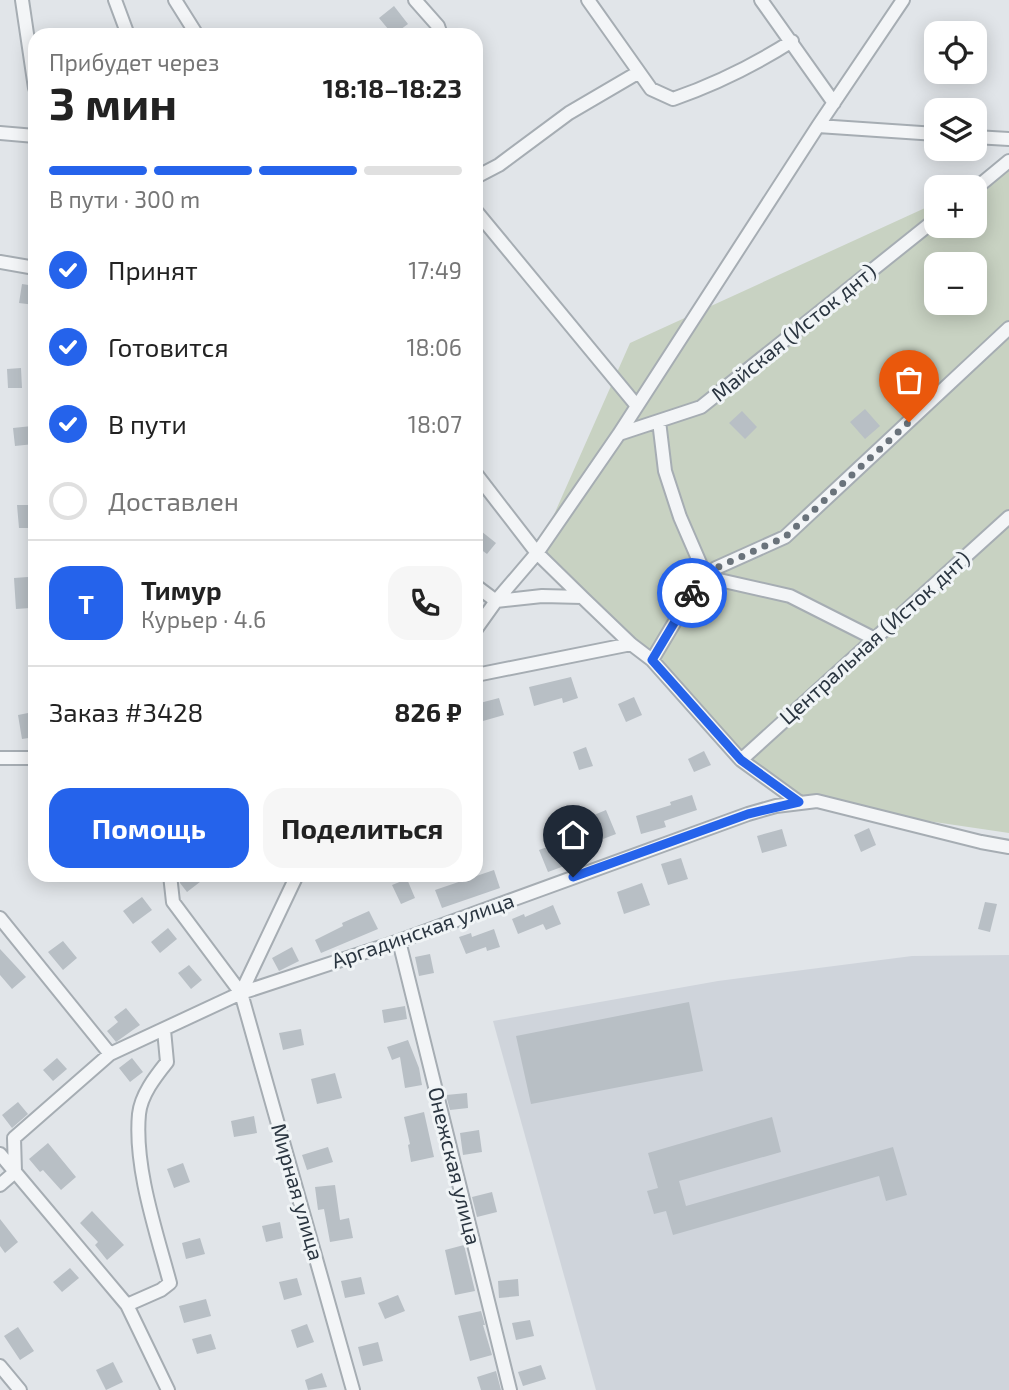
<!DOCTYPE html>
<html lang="ru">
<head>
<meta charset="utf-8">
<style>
	:root { --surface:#fff; --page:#f6f6f6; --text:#222; --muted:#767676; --line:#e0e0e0; --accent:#2563eb }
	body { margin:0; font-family:"Exo 2",sans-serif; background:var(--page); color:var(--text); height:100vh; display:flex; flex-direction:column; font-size:26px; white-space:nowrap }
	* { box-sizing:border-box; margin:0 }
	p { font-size:23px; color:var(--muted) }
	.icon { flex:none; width:38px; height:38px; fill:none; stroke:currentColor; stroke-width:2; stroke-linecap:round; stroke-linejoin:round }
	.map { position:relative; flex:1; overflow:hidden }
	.side { position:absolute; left:28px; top:28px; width:455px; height:854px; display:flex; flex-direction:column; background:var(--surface); border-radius:21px; box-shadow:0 4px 18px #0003 }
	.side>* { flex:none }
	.controls { position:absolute; left:924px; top:21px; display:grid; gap:14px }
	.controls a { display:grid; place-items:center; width:63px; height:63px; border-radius:14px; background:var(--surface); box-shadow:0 4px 18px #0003; font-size:35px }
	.pin { position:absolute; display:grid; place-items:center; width:60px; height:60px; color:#fff; margin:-72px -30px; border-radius:50% 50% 50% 0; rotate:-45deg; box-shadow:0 0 7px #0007 }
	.pin .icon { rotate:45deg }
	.courier { position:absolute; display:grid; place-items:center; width:70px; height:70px; margin:-35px; border:5px solid #2563eb; border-radius:50%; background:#fff; color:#222; box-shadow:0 2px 9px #0007 }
	.headline em { font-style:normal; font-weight:700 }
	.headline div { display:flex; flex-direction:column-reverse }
	.headline { display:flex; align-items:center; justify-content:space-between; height:119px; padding:0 21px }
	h1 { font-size:46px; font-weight:700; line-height:52px }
	.bar { display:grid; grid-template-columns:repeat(4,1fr); gap:10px 7px; align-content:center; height:84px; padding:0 21px }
	.bar i { height:9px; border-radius:5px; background:var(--line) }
	.bar .active { background:var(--accent) }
	.bar p { grid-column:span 4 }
	.line { display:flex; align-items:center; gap:18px; padding:0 21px; border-top:2px solid var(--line) }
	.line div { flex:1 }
	.round { display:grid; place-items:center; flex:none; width:74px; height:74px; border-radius:21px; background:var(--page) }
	ol { padding:0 21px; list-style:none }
	li { display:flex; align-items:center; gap:21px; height:77px }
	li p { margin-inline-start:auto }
	li .icon { padding:7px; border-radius:50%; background:var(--accent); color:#fff; stroke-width:4 }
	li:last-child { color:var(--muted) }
	li i { width:38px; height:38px; border:4px solid var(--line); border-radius:50% }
	.cta { display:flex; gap:14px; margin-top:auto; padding:14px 21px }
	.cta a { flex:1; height:80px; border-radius:21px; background:var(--accent); color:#fff; font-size:28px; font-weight:700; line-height:80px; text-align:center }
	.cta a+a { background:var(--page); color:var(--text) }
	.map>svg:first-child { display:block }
</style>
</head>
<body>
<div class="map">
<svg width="1009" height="1390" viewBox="0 0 1009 1390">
	<rect width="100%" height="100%" fill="#e1e5e9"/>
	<path fill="#cfd4db" d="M1009,955V1390H596L493,1021L718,981L912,956Z"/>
	<path fill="#c8d2c2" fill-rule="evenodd" d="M1009,169V833L799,802L706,722L537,553L630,343L936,203V226H975V187H970ZM936,264H975V303H936Z"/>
	<path fill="#b8bfc5" d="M394,6L408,24L393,35L379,18Z
		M22,284L35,286V305L19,303Z
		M21,368L22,388H8L7,369Z
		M865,409L880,426L865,439L850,422Z
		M742,411L757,427L745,439L729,423Z
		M32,426L34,444L15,446L13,428Z
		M17,505H32L33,528H19Z
		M481,531L496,543L487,554L476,546V538Z
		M28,577L30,608L16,609L14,578Z
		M571,677L578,698L563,703L562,698L534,706L529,687Z
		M634,697L642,715L626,722L618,704Z
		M499,698L504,715L476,723V704Z
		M33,712L35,737L22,739L18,715Z
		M586,747L593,766L579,770L573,752Z
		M704,751L711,765L694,772L688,759Z
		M692,795L697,810L664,821L666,827L641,834L636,816L671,805L670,802Z
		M606,810L616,834L603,839L594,815Z
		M869,828L876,845L861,852L854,835Z
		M782,829L787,846L762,853L757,836Z
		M558,843L567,865L548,872L539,850Z
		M681,858L688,879L668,885L661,864Z
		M494,870L500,888L442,908L435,890Z
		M179,875H209L187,892L180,883Z
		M407,879L415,898L401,904L392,885Z
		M642,883L650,905L624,914L617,892Z
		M142,897L152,910L133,924L123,911Z
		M985,902L997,904L990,932L978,929Z
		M553,905L561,924L546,930L543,924L518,934L512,919L524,914L525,917Z
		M369,911L378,929L321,953L315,940L343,926L342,923Z
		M168,928L177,939L160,953L151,942Z
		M494,929L500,947L487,951L486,947L466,954L459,937L471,933L472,937Z
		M63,941L77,958L63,970L48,952Z
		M292,947L299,961L279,971L272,958Z
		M0,949L26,977L12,989L0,975Z
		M430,954L434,973L419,976L415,957Z
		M189,965L202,980L191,989L178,973Z
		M689,1002L703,1071L531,1104L516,1036Z
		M405,1006L407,1019L384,1023L382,1010Z
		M126,1008L140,1025L116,1042L107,1031L118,1022L114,1017Z
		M301,1029L304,1045L283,1050L279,1033Z
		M408,1040L419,1068L422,1085L405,1088L400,1057L392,1060L387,1047Z
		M57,1058L67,1069L53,1081L43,1070Z
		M132,1058L143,1072L130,1082L119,1068Z
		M335,1073L342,1098L317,1104L311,1079Z
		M467,1093L468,1108L450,1110L446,1095Z
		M18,1102L28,1114L12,1128L2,1115Z
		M424,1112L434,1157L411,1162L408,1145L410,1144L404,1117Z
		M254,1116L257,1133L234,1137L231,1121Z
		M772,1117L781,1152L679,1181L686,1206L893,1147L907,1195L886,1201L879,1176L673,1235L666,1211L654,1214L647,1191L658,1188L648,1153Z
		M479,1130L482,1152L463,1155L460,1133Z
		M48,1143L76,1177L61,1190L43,1170L40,1172L29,1159Z
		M328,1147L333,1162L307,1170L302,1155Z
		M183,1163L190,1182L174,1188L167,1169Z
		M335,1185L340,1220L349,1218L353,1238L330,1242L324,1209L318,1210L315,1187Z
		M492,1192L497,1212L477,1217L472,1197Z
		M92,1211L124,1245L107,1260L95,1245L98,1242L80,1223Z
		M0,1219L18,1242L5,1253L0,1246Z
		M280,1222L283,1238L266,1242L262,1226Z
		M200,1238L205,1254L186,1259L182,1243Z
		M464,1245L475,1291L455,1295L445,1250Z
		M70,1268L79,1278L62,1292L53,1282Z
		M361,1277L365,1294L345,1298L341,1281Z
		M297,1278L302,1295L284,1300L279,1282Z
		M518,1279L519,1296L499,1298L498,1281Z
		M398,1295L405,1311L385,1319L378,1303Z
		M206,1299L211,1316L184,1323L179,1306Z
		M481,1311L485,1325H483L492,1355L470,1361L458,1316Z
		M530,1320L534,1336L516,1340L512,1323Z
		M307,1324L314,1342L297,1348L291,1330Z
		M18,1327L34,1351L20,1360L4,1336Z
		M211,1334L216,1349L197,1354L192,1339Z
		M378,1342L383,1361L363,1366L358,1347Z
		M113,1362L123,1382L106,1390L96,1370Z
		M541,1365L546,1379L523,1386L518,1372Z
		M496,1371L501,1390H481L477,1377Z
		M322,1373L327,1387L308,1390L305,1380Z"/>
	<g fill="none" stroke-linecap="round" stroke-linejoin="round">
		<g stroke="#a6adb3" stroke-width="16">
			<path id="minor" d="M22,0L35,88
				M115,0L128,35
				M175,0L197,35
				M415,0L438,26L441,35
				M588,0L651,89L673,99C716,84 753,66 792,41
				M761,0L834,103
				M818,126L936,134
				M0,133L35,136
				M975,137L1009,139
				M476,177L499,165L569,113L639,72
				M975,189L1009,161
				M476,211L637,406
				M0,262L35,268
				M659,421L665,471L680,517L706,577L790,596L875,639
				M619,434L818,126L903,0
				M476,474L537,553L496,601L476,629
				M476,586L496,601
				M582,597L537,553L619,434L701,407L936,219
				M496,601L542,596L582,597L631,644L652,660L741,760L799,802
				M652,660L695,588L706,577L716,568L785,537L1009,328
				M476,675L631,644
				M0,758H35
				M741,760L1009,517
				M170,875L173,902L241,993L353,1390
				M0,918L110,1054
				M399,941L510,1390
				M241,993L297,875
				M0,1154L127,1305L168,1390
				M0,1185L15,1172L14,1138L110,1054L241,993L399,941L748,814L776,806L817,801L981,842L1009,847
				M127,1305L161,1290L170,1283C156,1231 134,1167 139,1114C141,1095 155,1077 167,1062L164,1030
				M0,1366L20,1390"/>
		</g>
		<use href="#minor" stroke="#f3f5f7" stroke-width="12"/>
	</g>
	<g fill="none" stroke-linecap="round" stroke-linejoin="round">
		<path stroke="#6a737b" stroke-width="7" stroke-dasharray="0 12.6" d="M692,593L716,568L785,537L909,422"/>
		<path stroke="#2563eb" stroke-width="9" d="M573,877L748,814L799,802L741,760L652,660L692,593"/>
	</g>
	<g text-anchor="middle" stroke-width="6" stroke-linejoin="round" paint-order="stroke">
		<g font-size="21" fill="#2a3540" stroke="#f0f4f6">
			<text transform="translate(794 333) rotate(-39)" y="7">Майская (Исток днт)</text>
			<text transform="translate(875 638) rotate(-42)" y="7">Центральная (Исток днт)</text>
			<text transform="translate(423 931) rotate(-19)" y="7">Аргадинская улица</text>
			<text transform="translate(454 1166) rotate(76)" y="7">Онежская улица</text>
			<text transform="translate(297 1192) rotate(74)" y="7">Мирная улица</text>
		</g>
	</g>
</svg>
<div class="controls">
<a><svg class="icon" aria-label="locate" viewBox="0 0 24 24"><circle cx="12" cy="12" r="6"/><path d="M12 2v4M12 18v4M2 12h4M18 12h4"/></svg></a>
<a><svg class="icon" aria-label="layers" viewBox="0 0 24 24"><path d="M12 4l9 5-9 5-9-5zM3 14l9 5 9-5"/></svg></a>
<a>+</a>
<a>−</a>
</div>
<div class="pin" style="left:909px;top:422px;background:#ea580c"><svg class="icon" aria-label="bag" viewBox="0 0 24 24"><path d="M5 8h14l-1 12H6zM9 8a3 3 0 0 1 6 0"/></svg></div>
<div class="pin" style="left:573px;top:877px;background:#1f2937"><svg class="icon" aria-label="home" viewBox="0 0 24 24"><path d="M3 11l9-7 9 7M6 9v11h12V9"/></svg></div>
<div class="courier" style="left:692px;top:593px"><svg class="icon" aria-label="bike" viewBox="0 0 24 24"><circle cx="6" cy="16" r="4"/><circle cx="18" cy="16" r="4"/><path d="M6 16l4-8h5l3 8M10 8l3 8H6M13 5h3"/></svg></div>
<section class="side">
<div class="headline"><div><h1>3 мин</h1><p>Прибудет через</p></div><em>18:18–18:23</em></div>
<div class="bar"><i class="active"></i><i class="active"></i><i class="active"></i><i></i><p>В пути · 300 m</p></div>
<ol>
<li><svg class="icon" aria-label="check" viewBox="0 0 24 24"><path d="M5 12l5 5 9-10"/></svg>Принят<p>17:49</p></li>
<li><svg class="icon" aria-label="check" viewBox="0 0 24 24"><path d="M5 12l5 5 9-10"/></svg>Готовится<p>18:06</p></li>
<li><svg class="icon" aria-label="check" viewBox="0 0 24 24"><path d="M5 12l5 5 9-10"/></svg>В пути<p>18:07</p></li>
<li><i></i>Доставлен</li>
</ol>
<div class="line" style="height:126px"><b class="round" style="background:var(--accent);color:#fff">Т</b><div><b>Тимур</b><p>Курьер · 4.6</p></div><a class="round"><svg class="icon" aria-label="phone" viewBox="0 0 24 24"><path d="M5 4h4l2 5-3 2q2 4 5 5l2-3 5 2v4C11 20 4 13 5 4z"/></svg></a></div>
<div class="line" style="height:91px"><div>Заказ #3428</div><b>826 ₽</b></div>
<div class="cta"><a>Помощь</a><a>Поделиться</a></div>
</section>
</div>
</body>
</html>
